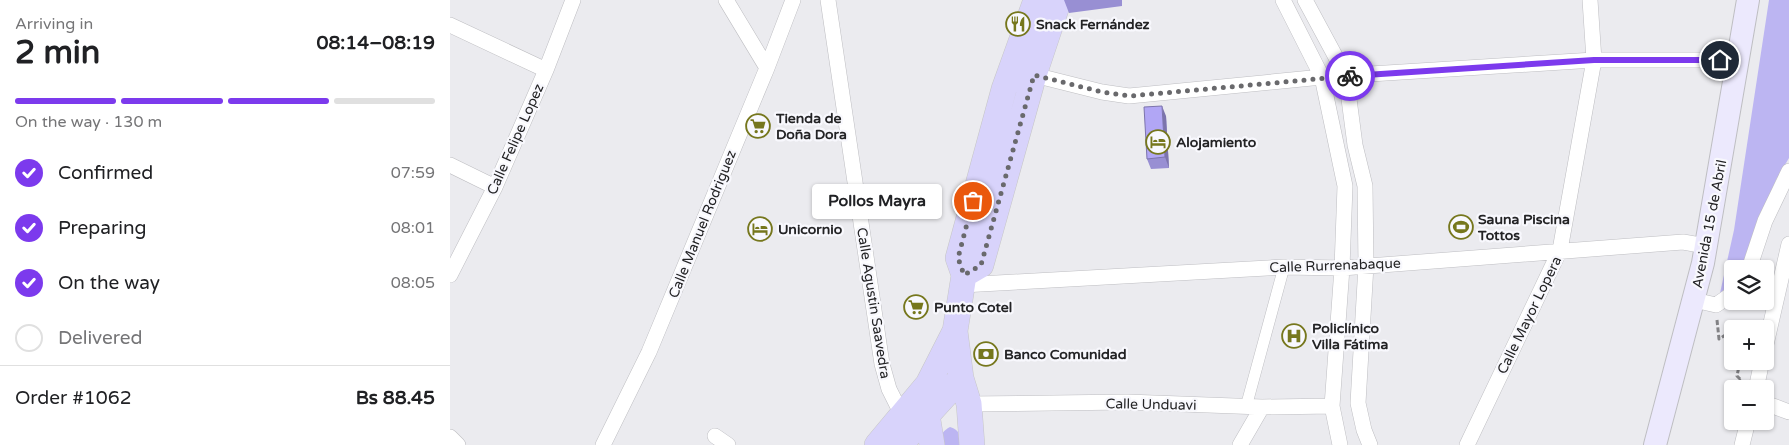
<!DOCTYPE html>
<html lang="en">
<head>
<meta charset="utf-8">
<style>
	:root { --surface:#fff; --page:#f6f6f6; --text:#202124; --muted:#757577; --line:#e0e0e0; --accent:#7c3aed }
	body { margin:0; font-family:"Varela Round",sans-serif; background:var(--page); color:var(--text); height:100vh; display:flex; flex-direction:column; font-size:19px; white-space:nowrap }
	* { box-sizing:border-box; margin:0 }
	p { font-size:16px; color:var(--muted) }
	.icon { flex:none; width:28px; height:28px; fill:none; stroke:currentColor; stroke-width:2; stroke-linecap:round; stroke-linejoin:round }
	.map { position:relative; flex:1; overflow:hidden }
	.drawer { display:flex; flex-direction:column; background:var(--surface); width:450px }
	.drawer>* { flex:none }
	.tools { position:absolute; left:1274px; top:260px; display:grid; gap:10px }
	.tools a { display:grid; place-items:center; width:50px; height:50px; border-radius:5px; background:var(--surface); box-shadow:0 1px 4px #0004; font-size:25px }
	.pin { position:absolute; display:grid; place-items:center; width:42px; height:42px; color:#fff; margin:-21px; border:2px solid #fff; border-radius:50%; box-shadow:0 1px 5px #0007 }
	.courier { position:absolute; display:grid; place-items:center; width:50px; height:50px; margin:-25px; border:4px solid #7c3aed; border-radius:50%; background:#fff; color:#222; box-shadow:0 1px 6px #0007 }
	.bubble { position:absolute; height:35px; border-radius:5px; background:var(--surface); box-shadow:0 1px 4px #0004; font-size:16px; font-weight:700; line-height:35px; text-align:center }
	.head em { font-style:normal; font-weight:700 }
	.head div { display:flex; flex-direction:column-reverse }
	.head { display:flex; align-items:center; justify-content:space-between; height:85px; padding:0 15px }
	h1 { font-size:32px; font-weight:700; line-height:38px }
	.bar { display:grid; grid-template-columns:repeat(4,1fr); gap:8px 5px; align-content:center; height:60px; padding:0 15px }
	.bar i { height:6px; border-radius:4px; background:var(--line) }
	.bar .current { background:var(--accent) }
	.bar p { grid-column:span 4 }
	.line { display:flex; align-items:center; gap:12px; padding:0 15px; border-top:1px solid var(--line) }
	.line div { flex:1 }
	ol { padding:0 15px; list-style:none }
	li { display:flex; align-items:center; gap:15px; height:55px }
	li p { margin-inline-start:auto }
	li .icon { padding:5px; border-radius:50%; background:var(--accent); color:#fff; stroke-width:4 }
	li:last-child { color:var(--muted) }
	li i { width:28px; height:28px; border:2px solid var(--line); border-radius:50% }
	main { display:flex; flex:1; min-height:0 }
	.map>svg:first-child { display:block }
</style>
</head>
<body>
<main>
<section class="drawer">
<div class="head"><div><h1>2 min</h1><p>Arriving in</p></div><em>08:14–08:19</em></div>
<div class="bar"><i class="current"></i><i class="current"></i><i class="current"></i><i></i><p>On the way · 130 m</p></div>
<ol>
<li><svg class="icon" aria-label="check" viewBox="0 0 24 24"><path d="M5 12l5 5 9-10"/></svg>Confirmed<p>07:59</p></li>
<li><svg class="icon" aria-label="check" viewBox="0 0 24 24"><path d="M5 12l5 5 9-10"/></svg>Preparing<p>08:01</p></li>
<li><svg class="icon" aria-label="check" viewBox="0 0 24 24"><path d="M5 12l5 5 9-10"/></svg>On the way<p>08:05</p></li>
<li><i></i>Delivered</li>
</ol>
<div class="line" style="height:65px"><div>Order #1062</div><b>Bs 88.45</b></div>
</section>
<div class="map">
<svg width="1339" height="445" viewBox="0 0 1339 445">
	<rect width="100%" height="100%" fill="#ebebef"/>
	<path fill="#bcb5f2" d="M1319,0H1339V158L1326,180L1293,269H1282V283L1270,293L1284,230Z
		M500,427C510,430 510,435 511,445H492C491,435 491,432 500,427Z"/>
	<g fill="none" stroke-linecap="round" stroke-linejoin="round">
		<g stroke="#bebec2" stroke-width="12">
			<path id="pedestrian" d="M796,407L834,267"/>
		</g>
		<g stroke="#bebec2" stroke-width="16">
			<path id="minor" d="M276,0L317,68
				M378,0L432,364L439,389L455,421
				M833,0L872,77L895,186L892,268L882,406L890,445
				M855,0L896,76L905,145L915,186L916,265L908,403L914,430L920,445
				M0,25L96,70
				M584,75L652,92L679,96L872,77L1144,60H1288
				M0,165L45,187
				M1299,269L1315,221L1339,171
				M0,275L45,187L96,70L123,0
				M512,285L834,267L892,268L1233,242L1256,246
				M1244,300L1266,305L1282,294
				M1315,349L1339,244
				M1306,389L1312,361
				M1315,403L1339,412
				M519,404L677,402L812,407L882,406
				M265,436L278,445
				M0,437L8,445
				M153,445L199,352L317,68L343,0
				M790,445L812,407
				M1017,445L1110,250L1144,60L1140,0
				M1292,445L1298,421"/>
		</g>
		<g stroke="#bebec2" stroke-width="24">
			<path id="secondary" d="M1205,445L1253,263L1298,0"/>
		</g>
		<g stroke="#c6c6c6" stroke-width="26">
			<path id="primary" d="M514,275L531,265L584,75L609,0
				M427,445L478,384
				M450,445L511,378
				M482,445L477,414L478,384L505,331
				M522,445L519,404L511,378L505,331L514,275L508,258L554,89L586,0"/>
		</g>
		<path stroke="#818184" stroke-width="3" stroke-dasharray="5 2.5" stroke-linecap="butt" d="M1267,320L1269,339L1282,331
			M1287,329L1294,325
			M1290,361L1287,376L1290,379L1292,377"/>
		<use href="#pedestrian" stroke="#fff" stroke-width="11"/>
		<use href="#minor" stroke="#fff" stroke-width="15"/>
		<use href="#secondary" stroke="#ece9fd" stroke-width="22"/>
		<use href="#primary" stroke="#d8d3fb" stroke-width="25"/>
	</g>
	<path fill="#988fd3" d="M614,0H672V6L619,13Z
		M716,116L719,168L701,169L697,159Z"/>
	<path fill="#7c74ac" d="M712,106L716,116L719,168L715,157Z"/>
	<path fill="#b1a6f5" stroke="#7c74ac" d="M712,106L715,157L697,159L694,107Z"/>
	<g fill="none" stroke-linecap="round" stroke-linejoin="round">
		<path stroke="#69696c" stroke-width="5" stroke-dasharray="0 9" d="M523,201L508,258L514,275L531,265L584,75L652,92L680,96L900,76"/>
		<path stroke="#7c3aed" stroke-width="6" d="M900,76L1144,60H1270"/>
	</g>
	<defs>
		<g id="restaurant-ring" transform="scale(1.25)"><circle r="9.5" fill="#f8f8fd" stroke="#76771d" stroke-width="1.5"/><path d="M-5-6h1v4h1v-4h1v4h1v-4h1v5L-1.5 .5V6h-2V.5L-5-1ZM5-6V6H3V1.5H1.5Q1.5-4 5-6Z" fill="#76771d"/></g>
		<g id="supermarket-ring" transform="scale(1.25)"><circle r="9.5" fill="#f8f8fd" stroke="#76771d" stroke-width="1.5"/><path d="M-6-5.5h2.5l.6 2H6L4.5 2H-2.5L-4.4-4H-6ZM-1.5 3.2a1.3 1.3 0 1 0 .1 0ZM3 3.2a1.3 1.3 0 1 0 .1 0Z" fill="#76771d"/></g>
		<g id="hotel-ring" transform="scale(1.25)"><circle r="9.5" fill="#f8f8fd" stroke="#76771d" stroke-width="1.5"/><path d="M-6-4.5h1.5V1H6V5H4.5V3h-9V5H-6ZM-4 0a1.8 1.8 0 1 1 3.6 0ZM.5 0V-2.5h3Q6-2.5 6 0Z" fill="#76771d"/></g>
		<g id="stadium-ring" transform="scale(1.25)"><circle r="9.5" fill="#f8f8fd" stroke="#76771d" stroke-width="1.5"/><path d="M0-5a6.5 5 0 1 0 0 10a6.5 5 0 1 0 0-10ZM-3.5-1.8h7v3.6h-7Z" fill="#76771d"/></g>
		<g id="hospital-ring" transform="scale(1.25)"><circle r="9.5" fill="#f8f8fd" stroke="#76771d" stroke-width="1.5"/><path d="M-5-5h3v3.5h4V-5h3V5h-3V1.5h-4V5h-3Z" fill="#76771d"/></g>
		<g id="bank-ring" transform="scale(1.25)"><circle r="9.5" fill="#f8f8fd" stroke="#76771d" stroke-width="1.5"/><path d="M-6-4H6V4H-6ZM0-2.3a2.3 2.3 0 1 0 0 4.6a2.3 2.3 0 1 0 0-4.6Z" fill="#76771d"/></g>
	</defs>
	<g fill-rule="evenodd">
		<use href="#restaurant-ring" x="568" y="24"/>
		<use href="#supermarket-ring" x="308" y="126"/>
		<use href="#hotel-ring" x="708" y="142"/>
		<use href="#stadium-ring" x="1011" y="227"/>
		<use href="#hotel-ring" x="310" y="229"/>
		<use href="#supermarket-ring" x="466" y="307"/>
		<use href="#hospital-ring" x="844" y="336"/>
		<use href="#bank-ring" x="536" y="354"/>
	</g>
	<g text-anchor="middle" stroke-width="4.5" stroke-linejoin="round" paint-order="stroke">
		<g font-size="14" font-weight="bold" fill="#232325" stroke="#f8f8fd" text-anchor="start">
			<text x="586" y="29">Snack Fernández</text>
			<text x="326" y="123">Tienda de<tspan x="326" dy="16">Doña Dora</tspan></text>
			<text x="726" y="147">Alojamiento</text>
			<text x="1028" y="224">Sauna Piscina<tspan x="1028" dy="16">Tottos</tspan></text>
			<text x="328" y="234">Unicornio</text>
			<text x="484" y="312">Punto Cotel</text>
			<text x="862" y="333">Policlínico<tspan x="862" dy="16">Villa Fátima</tspan></text>
			<text x="554" y="359">Banco Comunidad</text>
		</g>
		<g font-size="14" fill="#232325" stroke="#f8f8fd">
			<text transform="translate(65 139) rotate(-66)" y="5">Calle Felipe Lopez</text>
			<text transform="translate(252 224) rotate(-68)" y="5">Calle Manuel Rodriguez</text>
			<text transform="translate(1259 224) rotate(-79)" y="5">Avenida 15 de Abril</text>
			<text transform="translate(885 265) rotate(-2)" y="5">Calle Rurrenabaque</text>
			<text transform="translate(424 303) rotate(81)" y="5">Calle Agustin Saavedra</text>
			<text transform="translate(1079 315) rotate(-64)" y="5">Calle Mayor Lopera</text>
			<text transform="translate(701 404) rotate(1)" y="5">Calle Unduavi</text>
		</g>
	</g>
</svg>
<div class="tools">
<a><svg class="icon" aria-label="layers" viewBox="0 0 24 24"><path d="M12 4l9 5-9 5-9-5zM3 14l9 5 9-5"/></svg></a>
<a>+</a>
<a>−</a>
</div>
<div class="pin" style="left:523px;top:201px;background:#ea580c"><svg class="icon" aria-label="bag" viewBox="0 0 24 24"><path d="M5 8h14l-1 12H6zM9 8a3 3 0 0 1 6 0"/></svg></div>
<div class="pin" style="left:1270px;top:60px;background:#1f2937"><svg class="icon" aria-label="home" viewBox="0 0 24 24"><path d="M3 11l9-7 9 7M6 9v11h12V9"/></svg></div>
<div class="courier" style="left:900px;top:76px"><svg class="icon" aria-label="bike" viewBox="0 0 24 24"><circle cx="6" cy="16" r="4"/><circle cx="18" cy="16" r="4"/><path d="M6 16l4-8h5l3 8M10 8l3 8H6M13 5h3"/></svg></div>
<div class="bubble" style="left:362px;top:184px;width:130px">Pollos Mayra</div>
</div>
</main>
</body>
</html>
